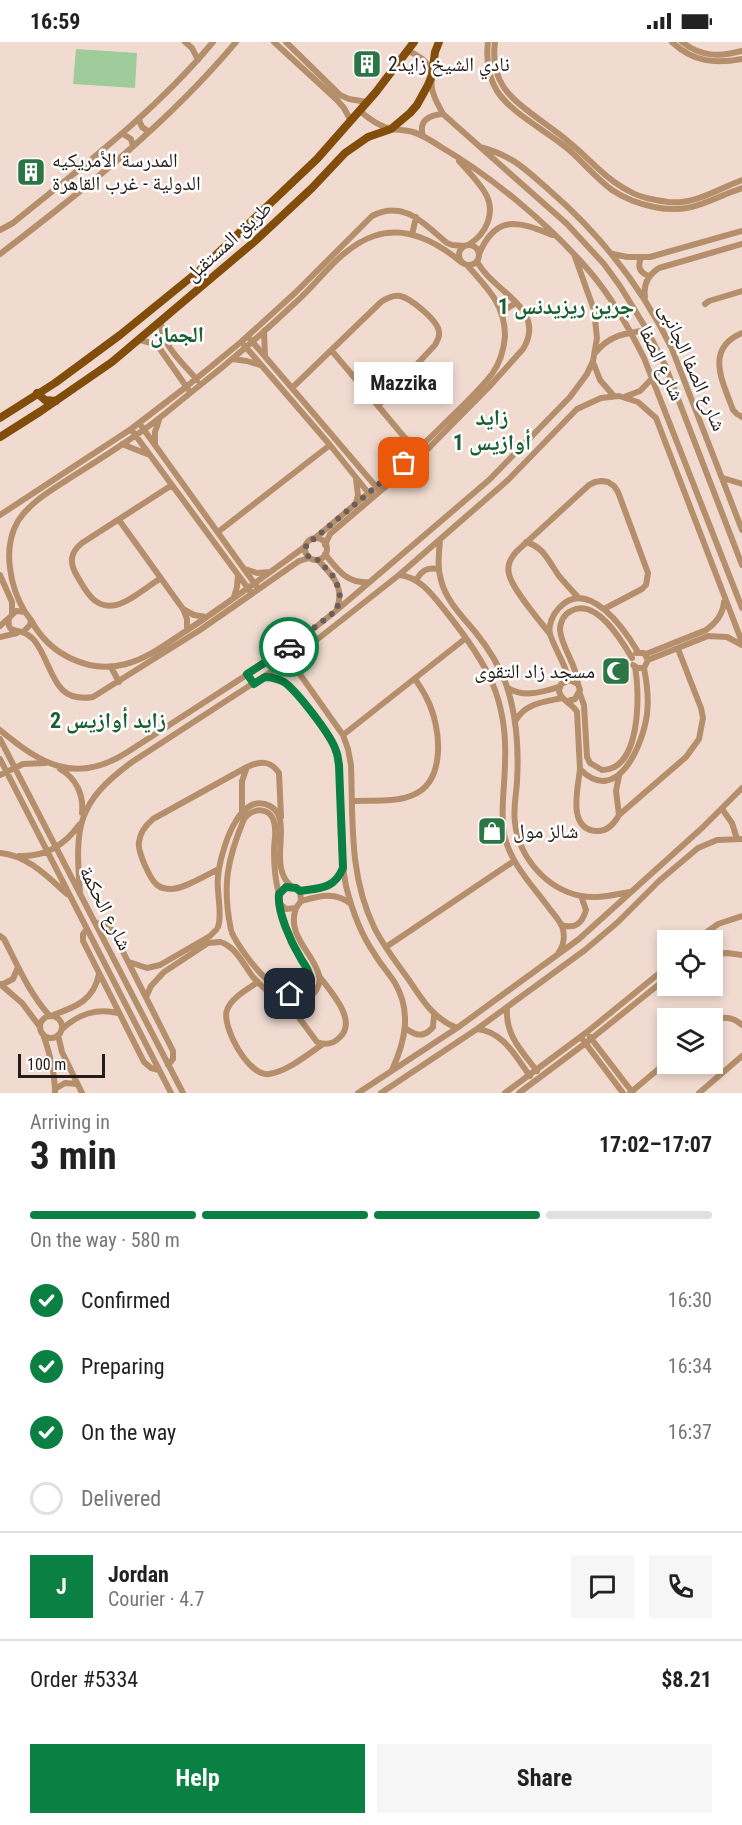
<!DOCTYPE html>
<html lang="en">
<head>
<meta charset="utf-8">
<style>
	:root { --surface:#fff; --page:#f6f6f6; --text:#222; --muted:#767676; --line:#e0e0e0; --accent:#0b8043 }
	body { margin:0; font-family:"Roboto Condensed","Noto Naskh Arabic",sans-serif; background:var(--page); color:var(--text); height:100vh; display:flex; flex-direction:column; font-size:22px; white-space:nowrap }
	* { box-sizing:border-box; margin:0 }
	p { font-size:20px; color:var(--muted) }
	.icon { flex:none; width:33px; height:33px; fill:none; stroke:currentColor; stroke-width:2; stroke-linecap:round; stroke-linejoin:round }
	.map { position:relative; height:1051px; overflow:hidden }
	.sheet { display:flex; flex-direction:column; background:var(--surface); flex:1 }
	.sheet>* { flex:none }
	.tools { position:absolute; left:657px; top:888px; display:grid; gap:12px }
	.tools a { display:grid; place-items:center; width:66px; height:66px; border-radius:0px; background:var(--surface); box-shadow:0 3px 9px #0003; font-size:30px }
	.scale { position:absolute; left:18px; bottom:15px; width:87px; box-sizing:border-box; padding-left:6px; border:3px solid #241c18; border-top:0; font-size:16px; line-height:21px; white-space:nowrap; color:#241c18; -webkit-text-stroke:4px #fff; paint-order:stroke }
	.pin { position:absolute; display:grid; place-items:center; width:51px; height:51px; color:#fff; margin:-26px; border-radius:12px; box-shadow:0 3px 9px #0006 }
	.courier { position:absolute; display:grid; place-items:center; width:60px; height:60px; margin:-30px; border:4px solid #0b8043; border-radius:50%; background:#fff; color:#222; box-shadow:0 2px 8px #0007 }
	.bubble { position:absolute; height:42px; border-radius:0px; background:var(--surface); box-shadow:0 3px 9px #0003; font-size:20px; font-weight:700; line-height:42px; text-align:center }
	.overview em { font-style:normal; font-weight:700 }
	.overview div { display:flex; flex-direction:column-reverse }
	.overview { display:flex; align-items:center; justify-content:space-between; height:102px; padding:0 30px }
	h1 { font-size:39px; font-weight:700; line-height:45px }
	.bar { display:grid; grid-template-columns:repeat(4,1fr); gap:9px 6px; align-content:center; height:72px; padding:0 30px }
	.bar i { height:8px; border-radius:4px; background:var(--line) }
	.bar .on { background:var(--accent) }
	.bar p { grid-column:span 4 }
	.line { display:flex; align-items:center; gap:15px; padding:0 30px; border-top:2px solid var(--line) }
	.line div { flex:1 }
	.round { display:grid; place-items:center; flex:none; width:63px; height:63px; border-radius:0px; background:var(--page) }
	ol { padding:0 30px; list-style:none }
	li { display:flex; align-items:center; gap:18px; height:66px }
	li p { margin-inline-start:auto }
	li .icon { padding:6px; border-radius:50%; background:var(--accent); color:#fff; stroke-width:4 }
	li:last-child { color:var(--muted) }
	li i { width:33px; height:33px; border:3px solid var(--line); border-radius:50% }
	.action { display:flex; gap:12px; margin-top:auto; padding:12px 30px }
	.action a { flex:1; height:69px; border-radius:0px; background:var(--accent); color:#fff; font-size:24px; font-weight:700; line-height:69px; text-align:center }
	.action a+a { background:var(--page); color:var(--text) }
	.status { display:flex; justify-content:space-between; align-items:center; height:42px; padding:0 30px; background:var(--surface); direction:ltr }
	.status svg { height:16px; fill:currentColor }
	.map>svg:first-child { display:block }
</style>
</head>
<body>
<div class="status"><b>16:59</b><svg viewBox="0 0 49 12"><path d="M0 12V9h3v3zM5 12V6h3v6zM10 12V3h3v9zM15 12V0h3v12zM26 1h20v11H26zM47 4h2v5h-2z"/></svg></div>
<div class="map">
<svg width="742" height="1051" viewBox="0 0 742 1051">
	<rect width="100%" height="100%" fill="#f1dbd1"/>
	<path fill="#a0cb9a" d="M76,7L137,11L135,46L73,42Z"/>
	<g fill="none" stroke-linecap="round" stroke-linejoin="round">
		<path stroke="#b58f6b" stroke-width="6" d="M185,0L192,6L198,18
			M274,0L337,58L344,66L351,79
			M286,0L340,53L349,57L367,60
			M488,0C486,17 488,34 497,49C512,72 547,89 568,107C583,120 596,136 612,148C624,156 639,162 654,165C692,173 709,157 742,146
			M495,0C493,15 494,30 503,44C514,63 551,84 569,100C589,116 605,137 629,149C641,156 655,158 668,160C695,163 718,147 742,138
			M672,0C693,20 715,22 742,17
			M682,0C701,15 720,15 742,9
			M408,9C420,14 431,21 432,36C432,39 431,43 432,46C433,55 439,64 443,72L567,182L604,222L620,244L647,288L665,323L742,523
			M360,69C369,77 378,84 391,87C398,88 406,88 413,90C423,93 432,99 441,105C494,136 551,184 591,231C612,256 629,286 644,316L742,566
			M139,78L142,85L149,90
			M123,92L131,97L133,104
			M423,94C418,78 430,73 443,72
			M480,105C513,114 524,126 549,148C601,193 642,245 672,307L742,488
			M459,119C467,128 477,138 484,149C497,169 487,192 468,203
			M0,188L13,181C83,124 155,70 213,0
			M412,193L416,175
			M459 213a10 10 0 1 1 20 0a10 10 0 1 1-20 0Z
			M0,212C84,148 168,81 236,0
			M479,212C496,172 518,179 552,193
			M613,212L627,215H650L742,189
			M641,216C637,225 640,231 649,234
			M645,255C643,242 648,233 659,226L742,202
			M705,262L709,259L742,249
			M501,270L516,261
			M161,280C161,303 183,321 197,338
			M264,289L265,314
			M742,291C704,307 723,340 733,368L737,372L742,375
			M250,297L378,447
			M140,298L151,301L160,307L188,347
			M244,303L330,403L370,453
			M332,309L405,396L409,408L415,414
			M596,310C610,293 626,291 647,288
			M232,317L247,319L260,323
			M593,320L600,338L613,353
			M292,346L381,260C387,256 393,253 400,254C410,256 438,278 439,290C440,295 437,299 435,303L378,364
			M624,355L640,349L665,323
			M142,385L257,545
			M133,390L250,549
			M405,396L424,407
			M122,402L147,412
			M155,403V390L159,378
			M723,436L742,442
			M356,461L358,453L356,437
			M0,473L131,387L186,345L241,300L296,250L372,174C404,157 424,182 447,201L452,203L465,204
			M119,478L183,567L187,577V588
			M218,490L330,403
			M305 507a11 11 0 1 1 22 0a11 11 0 1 1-22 0Z
			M314,497C359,459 403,423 444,382C460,366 478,350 492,332C500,321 504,307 505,294C505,262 487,246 467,223
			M440,498C439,512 437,525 441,538C446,559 463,575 476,591C488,606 499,623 506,642C517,674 519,706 517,740C516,754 513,768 515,781C519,815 546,847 581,854C596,857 614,853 630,850
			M526,500C544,505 549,520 559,534C565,541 572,549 579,556
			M325,503L330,492L418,417L489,345L523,307C548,266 492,250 477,219
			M325,512C338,528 347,542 369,540
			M318,518C332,533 345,545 337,566
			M245,527L257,531L270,530
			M0,533L12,560V571
			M399,533C421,535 434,555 447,571C486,620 508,656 505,720C505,743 500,769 504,792C510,821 532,843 549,866C553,871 559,878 562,884C565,893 564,903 559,910
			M161,536C148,544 130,560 116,563C97,567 88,553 80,539C76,532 71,525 72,516C73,510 77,505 82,501L172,443
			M417,537C422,528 428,525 439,527
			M234,555L237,545L238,533
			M183,567L194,573L206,575
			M25,570C10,545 2,506 18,479C30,460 52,448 70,436C94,421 119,405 142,389C158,378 173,365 189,352C225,324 261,293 295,261C320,239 341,205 374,194C405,183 437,200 461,220
			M31,578C49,612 88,632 126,622C149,616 167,601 186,589C227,562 266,533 306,504
			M0,584L9,576
			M23,590L30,583L31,578L25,570L16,569L9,576C7,589 13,588 22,590C26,591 31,595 34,598C54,623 51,662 93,655L200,588L299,519L309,516
			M550,592C540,579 512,547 509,532C507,523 510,517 516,510L589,443L595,440L602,439L608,440L614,444L618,450L648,531L646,543L642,547L604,567
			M0,595L17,591
			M636,611H644L648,618
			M299,612L297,624L299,631L343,693L348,707L351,723C353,778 349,834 374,885C383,904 397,921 409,938C422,958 434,977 457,986
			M646,612L706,588C716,581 723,572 724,560
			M633,623L638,626H644L648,618L708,594L727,595L742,603
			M111,625L119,640
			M266,635C274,636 281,638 287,643C299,653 331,693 336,708C341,721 339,736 340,749C341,781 340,813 346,844C352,868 360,891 374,911C380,922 389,931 395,941C412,970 405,1000 392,1028
			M564,639L566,630L565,626C561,616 553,602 550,592C548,583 553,572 559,566C588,534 625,588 638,610
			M578,642C577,623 562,607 560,588C560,580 564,572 571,569C596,555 622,599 632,616
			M508,646C525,656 541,650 559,645
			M580,652L584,663L587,715L590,721L602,728C641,728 640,652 635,625
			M568,659L575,657L580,648L578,642L570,638L561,642L559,649C561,659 572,661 577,670L580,727C617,765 643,703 647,672C649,656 647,641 644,626
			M516,678C526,661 544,660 562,656
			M0,688C41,722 75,743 126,711L293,603L337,568L489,438L570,355L587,332L593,319L597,296L594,268L574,212
			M343,693L466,596
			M0,697L183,1051
			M0,717L171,1051
			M60,727C76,736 84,753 82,771
			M580,727C578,746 567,787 596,789C607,790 614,782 619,773L686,715L699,697L703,676L701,666L678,607
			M0,733L23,722L45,721
			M352,759C371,758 395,761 413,753C447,739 441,684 427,657C424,650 419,643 415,637
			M722,767L732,781L737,797
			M242,769V739L247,725C260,719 270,718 279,731L281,775
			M619,773L616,749L619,734
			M0,811C27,813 48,835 67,852
			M19,814C44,815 64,804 79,783
			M219,827C206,833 184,847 171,847C166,847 161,846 157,843C150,837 137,809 139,800C140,790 146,783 153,777L247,725
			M300,849L301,859L296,866L286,867L279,861V852L286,845L296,846L300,849C320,846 334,847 343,826
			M80,851C75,785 76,761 132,720L300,611L399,533L508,438L577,367L601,356L619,354L638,360L656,376L742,600
			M301,859C319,854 335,849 351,862
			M96,881L107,884L112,888L173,1009V1017L168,1023
			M561,883C575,887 582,882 586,868L581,854
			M218,885C223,871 216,850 218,835C220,812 238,747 270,764C295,777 266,823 291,844
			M87,887L83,892V899L144,1020L151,1026L159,1028
			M231,888C222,844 227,818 244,777C252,766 270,764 274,780C277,788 274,800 274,809C274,823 275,838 279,852
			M232,891C240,908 279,964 302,950C307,947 310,941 310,934C309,925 299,914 294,906C287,891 283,876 279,861
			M0,894L4,897C18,924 29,951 49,973
			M696,898L718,882L742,874
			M223,901C237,907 244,923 253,935C261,944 274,955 286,960C301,966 323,950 319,933C313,910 286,894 296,866
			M386,905L514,819
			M712,912L727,911L742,913
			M129,920L147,926L160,923L210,894L216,888
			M258,940C248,947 231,956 227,968C221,983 248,1035 269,1032C288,1029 307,1013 323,1002
			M0,942L22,961L40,985
			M1,943L13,937L18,925
			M146,955L151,944L164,930L208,901L220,900
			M288,961L317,1000C325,1003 333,1002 339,996C359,979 330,949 319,934
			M507,965C505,993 521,1008 537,1029
			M53,973C76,965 94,958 99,932
			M40 985a11 11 0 1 1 22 0a11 11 0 1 1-22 0Z
			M712,980C723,973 733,975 742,983
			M405,986C416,994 424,996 433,985L434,973
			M62,987C79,972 96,966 118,971
			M477,987C504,990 515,1014 530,1034
			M43,992C50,1012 55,1030 55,1051
			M58,993L62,1010L82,1051
			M590,995L633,1051
			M583,998L623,1051
			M55,1047L65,1041L77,1042
			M358,1051L457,986L579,897L702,786L742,746
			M381,1051L477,987L585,908L618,880L659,839L698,806L717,798L742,797
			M505,1051L587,990L668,924
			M519,1051L591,997L668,935
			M630,1051L668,1019
			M699,1051L742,1014"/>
		<path stroke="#824d0a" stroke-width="8" d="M37,351L45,358L56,359
			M0,376L55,341L120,293L200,228L317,117L376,50L414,0
			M0,395L41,369L112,320L254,200L312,146L345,111L368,95L391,87L410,71L417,63L428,43L432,33L435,10L439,0"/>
	</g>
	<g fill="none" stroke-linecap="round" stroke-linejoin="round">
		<path stroke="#6c5f59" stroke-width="6" stroke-dasharray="0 10.8" d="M289,605L337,568L340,552L335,536L318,518L309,516L305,508L307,501L314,497L404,421"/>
		<path stroke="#0b8043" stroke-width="8" d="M289,605L247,632L254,642L265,635C272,635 278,637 284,640C296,648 332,694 336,709C338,713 338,718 339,723L343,826C334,847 321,846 300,849L296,846L286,845L279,852C277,870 291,900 300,915C303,921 308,926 309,932C313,944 302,954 290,952"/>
	</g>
	<defs>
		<g id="building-square" transform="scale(1.5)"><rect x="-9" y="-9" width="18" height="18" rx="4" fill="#2b7644" stroke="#fff"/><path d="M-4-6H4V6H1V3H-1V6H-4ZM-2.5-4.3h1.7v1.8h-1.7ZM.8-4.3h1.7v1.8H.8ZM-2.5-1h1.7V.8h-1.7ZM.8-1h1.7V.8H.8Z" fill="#fff"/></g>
		<g id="mosque-square" transform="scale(1.5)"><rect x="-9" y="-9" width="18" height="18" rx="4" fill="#2b7644" stroke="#fff"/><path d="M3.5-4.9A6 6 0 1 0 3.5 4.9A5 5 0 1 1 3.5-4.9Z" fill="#fff"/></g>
		<g id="shop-square" transform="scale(1.5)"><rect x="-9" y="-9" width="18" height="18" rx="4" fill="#2b7644" stroke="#fff"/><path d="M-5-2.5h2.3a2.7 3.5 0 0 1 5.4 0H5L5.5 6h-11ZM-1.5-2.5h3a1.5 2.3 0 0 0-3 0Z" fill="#fff"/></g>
	</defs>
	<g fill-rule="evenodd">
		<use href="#building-square" x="367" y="22"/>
		<use href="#building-square" x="31" y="130"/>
		<use href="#mosque-square" x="616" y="629"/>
		<use href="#shop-square" x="492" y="789"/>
	</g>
	<g text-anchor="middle" stroke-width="5" stroke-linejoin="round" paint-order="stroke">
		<g font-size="20" fill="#241c18" stroke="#fff" text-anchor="start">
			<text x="388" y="29">نادي الشيخ زايد2</text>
			<text x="52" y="125">المدرسة الأمريكيه<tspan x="52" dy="23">الدولية - غرب القاهرة</tspan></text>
			<text x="595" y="636" text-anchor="end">مسجد زاد التقوى</text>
			<text x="513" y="796">شالز مول</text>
		</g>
		<g font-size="20" fill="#241c18" stroke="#fff">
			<text transform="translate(228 199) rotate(-42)" y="7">طريق المستقبل</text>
			<text transform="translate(662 321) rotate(65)" y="7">شارع الصفا</text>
			<text transform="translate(693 325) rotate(66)" y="7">شارع الصفا الجانبى</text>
			<text transform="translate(106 866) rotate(63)" y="7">شارع الحكمة</text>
		</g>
		<g font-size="22" font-weight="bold" fill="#185f32" stroke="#fff">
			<text x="566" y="272">جرين ريزيدنس 1</text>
			<text x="177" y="300">الجمان</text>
			<text x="492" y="383">زايد<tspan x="492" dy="25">أوازيس 1</tspan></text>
			<text x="108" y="686">زايد أوازيس 2</text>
		</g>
	</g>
</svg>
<div class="tools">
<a><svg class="icon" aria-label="locate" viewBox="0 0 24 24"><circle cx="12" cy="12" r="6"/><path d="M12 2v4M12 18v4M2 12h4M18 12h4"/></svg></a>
<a><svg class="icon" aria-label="layers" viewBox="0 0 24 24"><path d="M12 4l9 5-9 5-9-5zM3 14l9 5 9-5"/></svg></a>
</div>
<div class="scale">100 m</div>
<div class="pin" style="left:404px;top:421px;background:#ea580c"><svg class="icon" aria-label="bag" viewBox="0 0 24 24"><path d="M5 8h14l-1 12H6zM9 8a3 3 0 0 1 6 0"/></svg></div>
<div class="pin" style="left:290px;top:952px;background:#1f2937"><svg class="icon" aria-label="home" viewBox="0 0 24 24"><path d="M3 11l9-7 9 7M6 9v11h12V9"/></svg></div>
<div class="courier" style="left:289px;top:605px"><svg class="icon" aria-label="car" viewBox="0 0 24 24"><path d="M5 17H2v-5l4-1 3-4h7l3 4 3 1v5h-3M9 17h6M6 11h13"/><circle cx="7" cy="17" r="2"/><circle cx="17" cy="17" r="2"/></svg></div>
<div class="bubble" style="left:354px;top:320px;width:99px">Mazzika</div>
</div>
<section class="sheet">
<div class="overview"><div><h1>3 min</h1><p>Arriving in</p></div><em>17:02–17:07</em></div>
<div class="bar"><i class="on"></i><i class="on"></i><i class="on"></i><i></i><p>On the way · 580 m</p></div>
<ol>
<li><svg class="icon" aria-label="check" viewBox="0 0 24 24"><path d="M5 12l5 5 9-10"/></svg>Confirmed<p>16:30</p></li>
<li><svg class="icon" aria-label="check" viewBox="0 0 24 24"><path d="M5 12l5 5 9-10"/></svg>Preparing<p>16:34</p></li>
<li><svg class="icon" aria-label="check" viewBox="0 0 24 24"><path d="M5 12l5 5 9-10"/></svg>On the way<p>16:37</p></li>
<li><i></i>Delivered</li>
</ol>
<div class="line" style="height:108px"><b class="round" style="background:var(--accent);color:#fff">J</b><div><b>Jordan</b><p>Courier · 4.7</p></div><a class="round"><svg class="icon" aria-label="chat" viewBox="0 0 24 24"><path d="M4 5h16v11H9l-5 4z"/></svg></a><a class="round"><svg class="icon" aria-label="phone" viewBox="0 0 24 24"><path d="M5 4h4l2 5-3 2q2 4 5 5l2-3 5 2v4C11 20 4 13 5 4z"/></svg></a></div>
<div class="line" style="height:78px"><div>Order #5334</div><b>$8.21</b></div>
<div class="action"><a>Help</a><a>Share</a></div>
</section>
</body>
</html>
